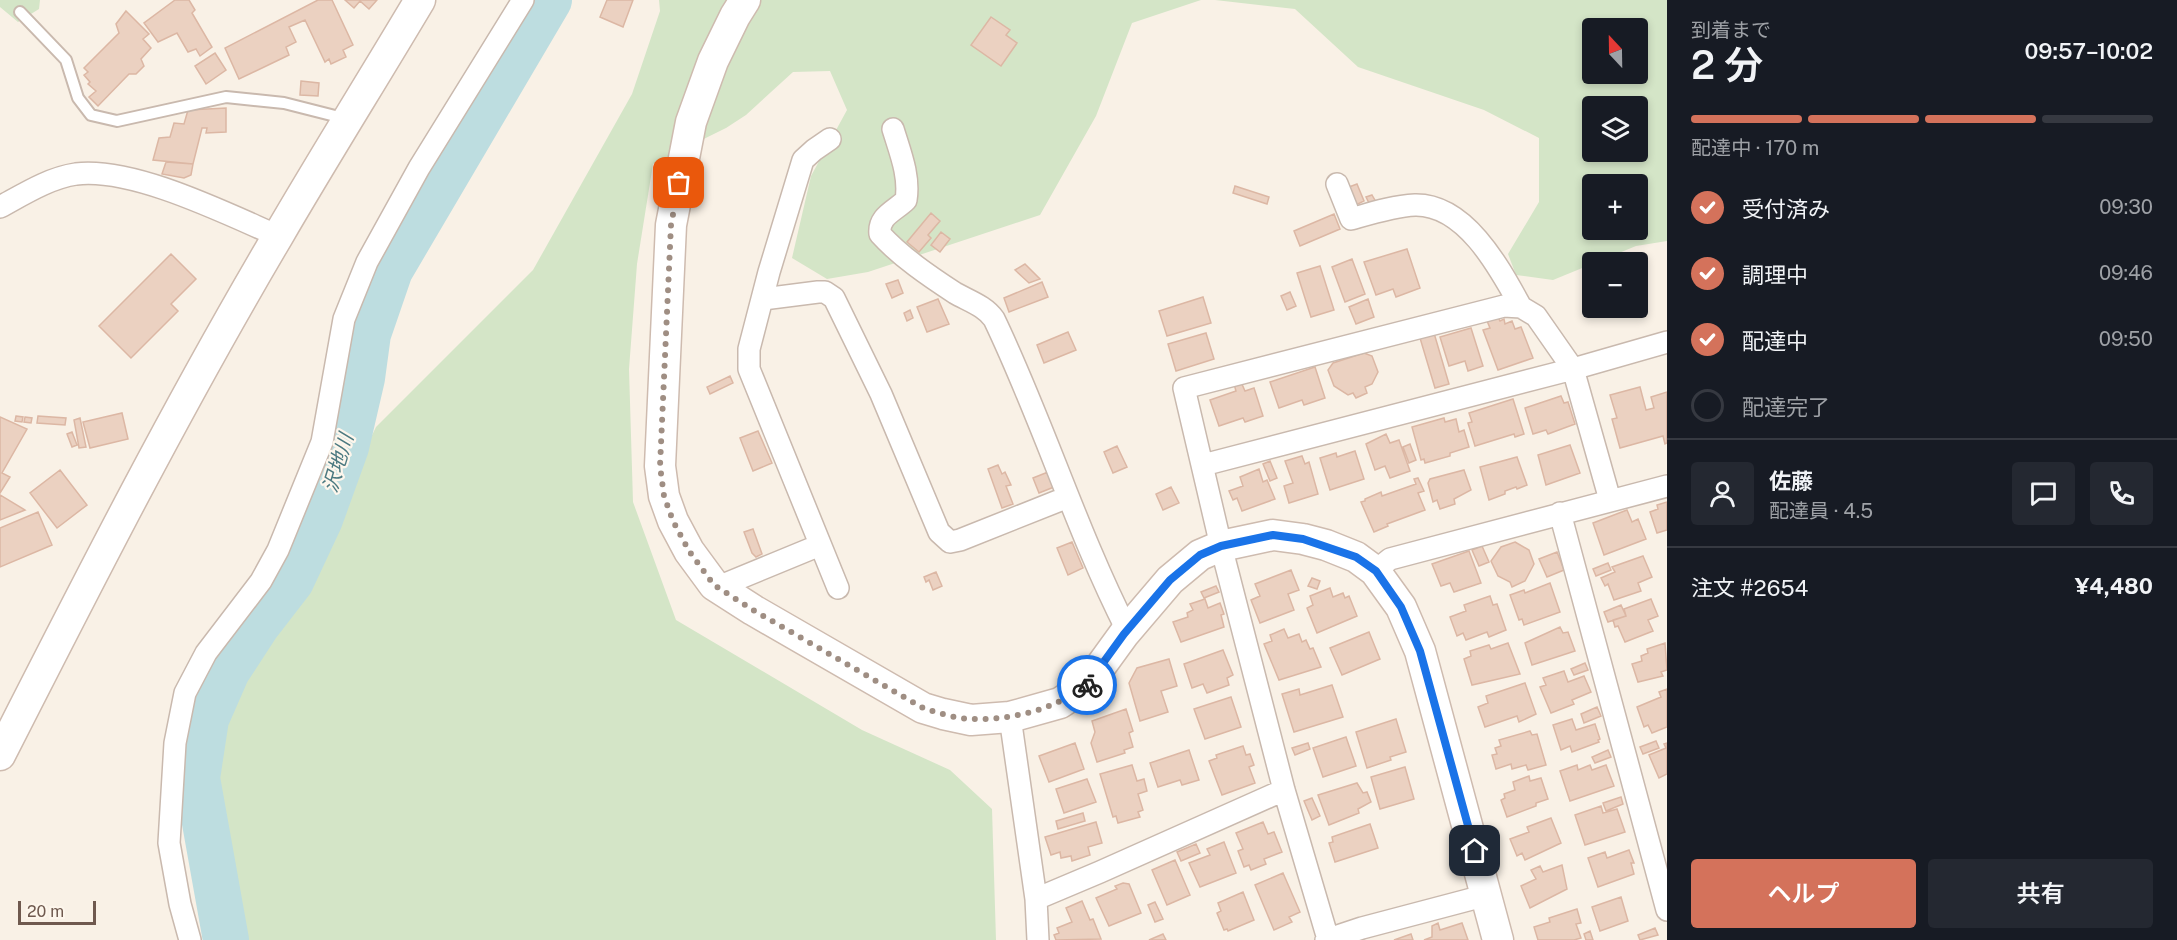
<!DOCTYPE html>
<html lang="ja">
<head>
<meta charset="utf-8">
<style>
	:root { --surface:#171b24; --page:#242831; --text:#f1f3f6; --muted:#9ea1a6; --line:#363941; --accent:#d4725b }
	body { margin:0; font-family:"Public Sans","Noto Sans JP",sans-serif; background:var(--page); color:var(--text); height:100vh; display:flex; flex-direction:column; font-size:22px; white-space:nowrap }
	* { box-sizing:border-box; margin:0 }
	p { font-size:20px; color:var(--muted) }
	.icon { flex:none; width:33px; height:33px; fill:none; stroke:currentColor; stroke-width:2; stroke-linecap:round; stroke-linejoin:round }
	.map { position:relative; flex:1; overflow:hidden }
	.details { display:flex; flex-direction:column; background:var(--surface); width:510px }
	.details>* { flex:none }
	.needle { width:39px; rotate:338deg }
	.controls { position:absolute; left:1582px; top:18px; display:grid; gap:12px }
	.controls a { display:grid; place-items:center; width:66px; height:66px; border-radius:6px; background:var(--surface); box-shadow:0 3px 9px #0003; font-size:30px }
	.scale { position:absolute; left:18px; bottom:15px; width:78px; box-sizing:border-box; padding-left:6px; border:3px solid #6f594e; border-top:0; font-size:16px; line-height:21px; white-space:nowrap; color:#6f594e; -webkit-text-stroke:4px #fdf6ec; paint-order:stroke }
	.pin { position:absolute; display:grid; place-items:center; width:51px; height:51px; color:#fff; margin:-26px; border-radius:12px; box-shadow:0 3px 9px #0006 }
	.courier { position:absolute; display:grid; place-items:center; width:60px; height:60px; margin:-30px; border:4px solid #1a73e8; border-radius:50%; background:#fff; color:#222; box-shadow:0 2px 8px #0007 }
	.headline em { font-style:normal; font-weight:600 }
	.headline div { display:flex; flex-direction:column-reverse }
	.headline { display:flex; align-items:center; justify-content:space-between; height:102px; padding:0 24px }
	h1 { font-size:39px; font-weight:600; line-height:45px }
	.bar { display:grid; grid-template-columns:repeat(4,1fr); gap:9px 6px; align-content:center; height:72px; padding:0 24px }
	.bar i { height:8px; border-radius:4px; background:var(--line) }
	.bar .active { background:var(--accent) }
	.bar p { grid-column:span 4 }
	.line { display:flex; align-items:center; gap:15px; padding:0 24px; border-top:2px solid var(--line) }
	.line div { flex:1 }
	.round { display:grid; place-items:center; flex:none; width:63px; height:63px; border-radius:6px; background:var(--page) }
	ol { padding:0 24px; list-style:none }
	li { display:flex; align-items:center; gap:18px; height:66px }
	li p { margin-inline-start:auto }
	li .icon { padding:6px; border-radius:50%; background:var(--accent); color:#fff; stroke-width:4 }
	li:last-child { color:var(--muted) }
	li i { width:33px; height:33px; border:3px solid var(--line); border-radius:50% }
	.primary-button { display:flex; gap:12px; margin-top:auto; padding:12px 24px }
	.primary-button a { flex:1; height:69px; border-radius:6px; background:var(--accent); color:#fff; font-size:24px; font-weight:600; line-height:69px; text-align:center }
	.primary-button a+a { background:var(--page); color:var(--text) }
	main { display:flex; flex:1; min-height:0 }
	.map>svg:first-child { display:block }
</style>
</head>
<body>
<main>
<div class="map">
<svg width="1667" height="940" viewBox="0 0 1667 940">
	<rect width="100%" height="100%" fill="#f9f1e6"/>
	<path fill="#d4e5c7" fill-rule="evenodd" d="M0,0H40L39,9L18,22L0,7Z
		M659,0H1201L1132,23L1096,116L1040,215L868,272L827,279L792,258L811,176L847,110L830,71L793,72L746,115L726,128L653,164L637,264L629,369L633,502L676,620L862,730L950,770L992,809L996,940H244L208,787L214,764L210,711L302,579L376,427L533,270L632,94L660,11Z
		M1215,0H1667V241L1636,246L1553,280L1516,275L1508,254L1539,202V138L1484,110L1358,67L1295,9ZM1638,28V74H1593V28ZM1638,106V152H1593V106ZM1593,184H1638V230H1593Z"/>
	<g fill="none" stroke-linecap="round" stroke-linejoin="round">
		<path stroke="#bddde0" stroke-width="46" d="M226,940L197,778L206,719L227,671L257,625L291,581L320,519L346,447L362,378L368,334L390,270L549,0"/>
	</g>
	<path fill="#ebd1c1" stroke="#dcb7a4" stroke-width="1.5" d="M175,0H189L195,10L192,13L212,47L200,56L196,49L188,52L177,33L158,42L144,23Z
		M318,0H332L353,45L343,50L346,57L331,64L329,59L325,62L305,20L289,27L296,42L286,47L289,55L239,79L225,48Z
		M345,0H377L369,9L360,1L354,8Z
		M607,0H633L623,27L600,17Z
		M126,11L149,34L143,39L151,48L141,59L144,66L136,74H129L98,106L89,97L96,91L88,84L90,82L84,75L88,72L84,68L119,33L116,24Z
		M991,17L1010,30L1006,35L1017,43L1001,66L971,45Z
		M215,53L226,70L206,84L195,66Z
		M301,81L319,83L318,96L300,95Z
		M226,108V132L206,133L207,128H202L193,164L153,160L159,138L170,137L174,123L184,124L188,110Z
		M166,162L193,164L191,175L184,178L162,174Z
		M1357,184L1364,201L1356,205L1349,187Z
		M1235,186L1269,197L1267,204L1233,193Z
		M1372,195L1376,202L1370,205L1366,197Z
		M931,213L940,221L928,235L931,238L919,252L907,242Z
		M1334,214L1340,229L1300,246L1294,231Z
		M941,232L950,239L940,252L931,245Z
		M1407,249L1420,288L1396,297L1393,289L1376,295L1364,262Z
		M171,254L196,279L171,304L178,311L131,358L99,326Z
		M1352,259L1365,294L1345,302L1332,267Z
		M1025,264L1040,279L1029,283L1015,270Z
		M1320,266L1334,310L1311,317L1297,273Z
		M898,280L903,293L892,298L886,284Z
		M1042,282L1048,297L1009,312L1004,298Z
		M1290,292L1296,306L1287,310L1281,296Z
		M1203,297L1211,323L1167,336L1159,311Z
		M938,299L949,324L927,332L917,307Z
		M1368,299L1374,317L1356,324L1349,307Z
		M910,310L913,318L907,321L904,313Z
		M1498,317L1500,321L1504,319L1505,324L1512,321L1515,329L1521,327L1533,358L1498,370L1483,330L1490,328L1487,321Z
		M1471,328L1483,366L1468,371L1465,361L1449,366L1440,337Z
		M1068,332L1076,350L1044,363L1037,345Z
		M1206,333L1214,359L1176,371L1168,344Z
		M1434,333L1449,384L1435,388L1420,338Z
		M1364,353L1372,356L1378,372L1372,384L1365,387L1367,393L1356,398L1353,393L1348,395L1334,386L1328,370L1333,363Z
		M1315,367L1325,398L1304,405L1302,400L1279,408L1270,382Z
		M730,376L733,383L710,394L707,387Z
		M1241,382L1245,391L1254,388L1263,416L1245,422L1243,418L1219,426L1210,400L1236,391L1234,384Z
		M1640,387L1646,410L1654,408L1651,397L1667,392V443L1665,444L1663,436L1620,448L1612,419L1617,418L1610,395Z
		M1561,396L1564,403L1568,402L1575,424L1548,434L1546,430L1533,434L1525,408Z
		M1513,399L1524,434L1515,437L1514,434L1475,446L1468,423L1472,422L1469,413Z
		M122,413L128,439L90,448L83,422Z
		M16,416L23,417L22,422L15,421Z
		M38,416L66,418L65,425L37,423Z
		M0,417L27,429L2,473L10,477L0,493Z
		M25,417L32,418L31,423L24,422Z
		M80,418L86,447L79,448L74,420Z
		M1444,418L1445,422L1456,419L1459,432L1464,430L1469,447L1450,453V456L1425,463L1424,459L1421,460L1412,427Z
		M758,431L772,463L753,471L740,438Z
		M72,432L77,445L72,447L67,434Z
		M1386,434L1390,443L1399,440L1410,471L1390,478L1385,466L1375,470L1366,444Z
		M1410,444L1416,460L1409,463L1403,447Z
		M1570,445L1580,473L1546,485L1538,455Z
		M1117,446L1127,467L1113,473L1104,452Z
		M1355,451L1364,479L1330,490L1320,458L1336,453L1337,457Z
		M1302,456L1305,464L1309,462L1318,494L1289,503L1284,486L1293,483L1285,461Z
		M1517,457L1527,485L1517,489L1516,487L1505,491V494L1489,500L1480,467Z
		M1270,461L1277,478L1270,481L1263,464Z
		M998,465L1002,474L1005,472L1011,485L1006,486L1013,504L1002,508L988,469Z
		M1259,469L1263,482L1267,480L1275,499L1242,511L1237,498L1233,500L1229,491L1243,486L1240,477Z
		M60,470L87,505L57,528L30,493Z
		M1464,470L1471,490L1454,499L1455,504L1440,509L1437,500L1433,502L1428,483L1430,479Z
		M1048,472L1054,487L1039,493L1033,478Z
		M1418,478L1424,491L1418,493L1425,510L1387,524L1388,526L1374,532L1361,502L1365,501V499L1381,492L1382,496L1416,484L1414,479Z
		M1171,487L1179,503L1163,510L1156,494Z
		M0,495L25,510L0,520Z
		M1667,502V530L1657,533L1650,512L1658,509L1657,505Z
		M1627,510L1632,522L1638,519L1646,539L1604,555L1593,523Z
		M38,512L52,545L0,567V528Z
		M753,529L762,554L756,557L752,553L744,532Z
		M1072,542L1083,568L1068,575L1057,548Z
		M1515,542L1529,550L1534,564L1525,581L1512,587L1510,582L1498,576L1491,561L1501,547Z
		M1482,546L1489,562L1479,566L1472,550Z
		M1469,551L1481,583L1454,592L1450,583L1441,586L1432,564Z
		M1557,552L1564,570L1547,577L1539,559Z
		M1643,556L1652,577L1638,583L1641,591L1614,600L1608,584L1605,586L1601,578L1615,572L1612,567Z
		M1608,563L1611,570L1596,576L1593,569Z
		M1291,570L1299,590L1288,594L1294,610L1260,623L1251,600L1260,596L1255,584Z
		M936,572L942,586L933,590L929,580L926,582L924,577Z
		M1312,578L1320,581L1317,589L1308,586Z
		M1550,583L1560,612L1524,625L1522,619L1519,620L1510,595L1524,590L1525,593Z
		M1216,586L1219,592L1204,598L1201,592Z
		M1330,588L1333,597L1343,593L1345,598L1349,596L1357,616L1317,633L1307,608L1313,605L1310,596Z
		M1490,596L1493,605L1497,604L1506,630L1489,637L1487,632L1466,640L1463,633L1457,636L1450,617L1466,611L1464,605Z
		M1205,599L1208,608L1220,603L1224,614L1221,615L1224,627L1181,642L1173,622L1188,617L1187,613L1193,610L1190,604Z
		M1651,599L1658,616L1648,620L1653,631L1625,642L1618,626L1615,627L1613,620L1626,616L1624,609Z
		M1621,605L1626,616L1608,622L1604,612Z
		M1560,627L1563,633L1568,632L1575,651L1532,665L1525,643Z
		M1284,629L1288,638L1299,634L1302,642L1306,640L1310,649L1313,648L1321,667L1279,680L1264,644L1272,641L1270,635Z
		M1369,632L1380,659L1342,675L1330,648Z
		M1508,643L1520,674L1472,685L1464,659L1471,656L1470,651L1489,645L1491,649Z
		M1665,643L1667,670L1661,672L1663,676L1638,682L1632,664L1642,661L1641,656L1648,653L1647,649Z
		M1223,650L1233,675L1227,678L1229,685L1207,693L1203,684L1192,688L1184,664Z
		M1169,659L1177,686L1161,691L1168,712L1140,721L1129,683L1137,668Z
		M1585,663L1588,670L1574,675L1571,669Z
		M1564,671L1568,682L1584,676L1591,692L1572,700L1574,704L1551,713L1540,687L1546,685L1543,678Z
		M1525,683L1536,714L1519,722L1517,716L1485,727L1478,707L1488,703L1486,696Z
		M1332,685L1343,717L1294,732L1282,694L1299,689L1300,695Z
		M1667,689V727L1652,733L1648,725L1644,727L1637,707L1661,697L1659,692Z
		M1231,697L1241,727L1205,739L1194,709Z
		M1597,707L1601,716L1584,723L1581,714Z
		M1126,709L1133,731L1129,733L1133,747L1124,750L1125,753L1097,762L1091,743L1095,732L1092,721Z
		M1396,719L1406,752L1390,757L1391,760L1367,768L1356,732Z
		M1572,719L1576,730L1595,724L1600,739L1598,740L1599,742L1572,752L1570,746L1561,750L1553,725Z
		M1530,731L1532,735L1537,734L1546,765L1528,770L1526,765L1512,769L1511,764L1496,769L1492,755L1497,754L1495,748L1501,746L1499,740Z
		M1346,737L1356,766L1323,777L1313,748Z
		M1656,741L1659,748L1643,754L1640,747Z
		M1075,743L1084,769L1049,782L1039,756Z
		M1308,743L1310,749L1295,755L1292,748Z
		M1667,743V774L1659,778L1649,755L1666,748L1664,744Z
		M1243,746L1246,755L1250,754L1254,765L1249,767L1255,783L1222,795L1209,761L1217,758L1216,755Z
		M1189,750L1199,780L1182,785L1180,780L1158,787L1150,763Z
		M1608,750L1611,757L1595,763L1592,757Z
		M1132,765L1137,781L1144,779L1147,791L1138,794L1143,810L1138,812L1140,817L1118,823L1116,816L1113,817L1100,774Z
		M1577,765L1578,770L1590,765L1592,770L1606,765L1614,786L1570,801L1560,771Z
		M1405,767L1414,799L1380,809L1371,777Z
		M1529,776L1530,781L1541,778L1548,799L1536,803V806L1507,817L1501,800L1505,798L1504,794L1515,790L1513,782Z
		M1087,779L1096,802L1064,813L1056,789Z
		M1357,783L1363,793L1367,792L1371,802L1358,809L1359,813L1329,825L1318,795Z
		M1621,797L1623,804L1606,811L1603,803Z
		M1312,798L1320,816L1312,820L1304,801Z
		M1601,806L1603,813L1617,809L1625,832L1585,845L1575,815Z
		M1083,813L1085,821L1058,829L1056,821Z
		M1551,818L1561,843L1525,860L1522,853L1517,856L1510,839L1529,832L1527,827Z
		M1096,822L1102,843L1088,847L1090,855L1072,861L1071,856L1061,858L1060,852L1051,855L1045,837Z
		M1263,822L1268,834L1274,832L1282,852L1264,859L1266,864L1251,870L1249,865L1244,867L1238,851L1243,849L1236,833Z
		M1370,824L1378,848L1335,862L1329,843L1333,842L1332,837Z
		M1224,842L1236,873L1200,887L1189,863L1210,855L1207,849Z
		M1196,844L1200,853L1181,861L1177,852Z
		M1629,850L1634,863H1631L1634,874L1598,887L1588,858L1605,852L1607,858Z
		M1175,860L1190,895L1167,905L1152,870Z
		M1562,865L1567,889L1530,908L1521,886L1536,879L1531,870L1540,866L1543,872Z
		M1283,873L1300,912L1289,917L1292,922L1274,930L1255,885Z
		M1123,883L1129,884L1141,913L1109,926L1096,898L1117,889L1115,886Z
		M1243,892L1254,920L1228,931L1227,929L1224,930L1217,913L1221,911L1218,903Z
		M1621,897L1628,921L1600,931L1592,907Z
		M1082,901L1090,920L1093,919L1101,939L1056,940L1054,935L1059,933L1057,928L1072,922L1066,908Z
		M1155,902L1163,919L1155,922L1148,905Z
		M1577,909L1581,923L1576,924L1581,938L1574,940H1538L1534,927L1550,922L1549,918Z
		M1438,923L1440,930L1462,923L1468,940H1424L1432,937V926Z
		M1655,928L1658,935L1640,940L1638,935Z
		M1590,931L1593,940H1586L1584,934Z
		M1163,934L1166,940H1149Z
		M1411,934L1413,940H1394Z"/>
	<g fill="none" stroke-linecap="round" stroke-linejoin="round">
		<g stroke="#c9b9ae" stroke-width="14">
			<path id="lane" d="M20,12L66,60L78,98L91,115L117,121L226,97L284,103L347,119"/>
		</g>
		<g stroke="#c9b9ae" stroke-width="24">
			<path id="street" d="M893,129C900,152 910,176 906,200C895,211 878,216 880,234C901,257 929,276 955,293C969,301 985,306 994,319C1043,421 1076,530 1127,630
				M830,139L814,150L803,160L769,272L749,349V369L838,588
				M1337,184L1351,219C1372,213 1394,206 1415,205C1466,204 1500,269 1521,307
				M0,207C24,194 49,178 76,174C133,167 225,213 278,236
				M763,299L818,292H825L834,298L881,394L939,532L950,542L960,540L1068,497
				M1203,465L1573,369L1667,342
				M1560,513L1667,910
				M1375,571L1390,559L1667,486
				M718,587L820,545
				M1010,717L1036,899L1038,940
				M1036,899L1100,872L1284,790
				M1328,939L1284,790L1221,546L1184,388L1504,306L1521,307L1536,316L1573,369L1610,500
				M190,940L180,904L169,843L175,743L185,693L206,653L261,581L278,550L322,442L344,319L367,262L419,168L523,0
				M1326,940L1362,928L1487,895"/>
		</g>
		<g stroke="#cebbaf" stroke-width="33">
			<path id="secondary" d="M745,0L735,16L713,61L691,122L671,225L660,466L664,496L673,521L689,551L714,585L753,610L923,708L943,714L971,720L1010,717L1060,703L1087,685L1124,634L1170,580L1200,555L1221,546L1273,535L1303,539L1326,545L1356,557L1375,571L1401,607L1420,651L1498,940
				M0,755C89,580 178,405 278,236C324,157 373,79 420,0"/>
		</g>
		<use href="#lane" stroke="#fff" stroke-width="10"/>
		<use href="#street" stroke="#fff" stroke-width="21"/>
		<use href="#secondary" stroke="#fff" stroke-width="30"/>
	</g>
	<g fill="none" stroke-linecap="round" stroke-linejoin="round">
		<path stroke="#9f8e83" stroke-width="6" stroke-dasharray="0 10.8" d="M679,183L671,225L660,466L664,496L673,521L689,551L714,585L753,610L923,708C939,713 956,719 973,719C1013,720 1055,709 1087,685"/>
		<path stroke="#1a73e8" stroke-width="8" d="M1087,685L1124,634L1170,580L1200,555L1221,546L1273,535L1303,539L1356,557L1376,571L1401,607L1420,651L1475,851"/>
	</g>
	<g text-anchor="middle" stroke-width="4.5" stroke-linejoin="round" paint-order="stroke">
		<g font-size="20" font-style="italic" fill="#4b7980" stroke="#fdf6ec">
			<text transform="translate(338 463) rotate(-73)" y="7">沢地川</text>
		</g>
	</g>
</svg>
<div class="controls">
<a><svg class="needle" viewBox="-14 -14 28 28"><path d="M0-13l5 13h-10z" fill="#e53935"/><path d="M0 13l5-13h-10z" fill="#9ea1a6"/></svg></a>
<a><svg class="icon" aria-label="layers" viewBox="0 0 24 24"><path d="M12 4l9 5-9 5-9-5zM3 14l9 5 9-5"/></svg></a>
<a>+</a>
<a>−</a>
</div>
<div class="scale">20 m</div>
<div class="pin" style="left:679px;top:183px;background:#ea580c"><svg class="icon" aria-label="bag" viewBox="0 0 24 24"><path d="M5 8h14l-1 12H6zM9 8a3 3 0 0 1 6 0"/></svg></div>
<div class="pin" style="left:1475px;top:851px;background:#1f2937"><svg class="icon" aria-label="home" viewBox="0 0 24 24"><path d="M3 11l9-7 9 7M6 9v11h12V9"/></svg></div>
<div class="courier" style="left:1087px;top:685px"><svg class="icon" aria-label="bike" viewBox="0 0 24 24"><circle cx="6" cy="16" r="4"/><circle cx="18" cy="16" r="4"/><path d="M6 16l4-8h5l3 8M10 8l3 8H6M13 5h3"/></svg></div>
</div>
<section class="details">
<div class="headline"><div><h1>2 分</h1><p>到着まで</p></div><em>09:57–10:02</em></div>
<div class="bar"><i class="active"></i><i class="active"></i><i class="active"></i><i></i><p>配達中 · 170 m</p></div>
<ol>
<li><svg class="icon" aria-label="check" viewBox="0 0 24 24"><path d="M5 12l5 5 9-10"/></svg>受付済み<p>09:30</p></li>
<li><svg class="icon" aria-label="check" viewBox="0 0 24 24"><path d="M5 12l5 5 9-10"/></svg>調理中<p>09:46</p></li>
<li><svg class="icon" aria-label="check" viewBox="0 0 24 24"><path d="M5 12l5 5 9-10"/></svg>配達中<p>09:50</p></li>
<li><i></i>配達完了</li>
</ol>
<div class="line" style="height:108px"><a class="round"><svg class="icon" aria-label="person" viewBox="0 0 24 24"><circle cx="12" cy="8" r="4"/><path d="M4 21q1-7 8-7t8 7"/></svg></a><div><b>佐藤</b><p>配達員 · 4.5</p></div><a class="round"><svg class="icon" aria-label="chat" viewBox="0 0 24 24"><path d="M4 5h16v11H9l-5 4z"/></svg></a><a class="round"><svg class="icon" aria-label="phone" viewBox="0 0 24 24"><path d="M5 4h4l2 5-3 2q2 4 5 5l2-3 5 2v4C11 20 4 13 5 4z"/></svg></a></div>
<div class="line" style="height:78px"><div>注文 #2654</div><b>¥4,480</b></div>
<div class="primary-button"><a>ヘルプ</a><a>共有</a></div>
</section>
</main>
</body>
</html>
